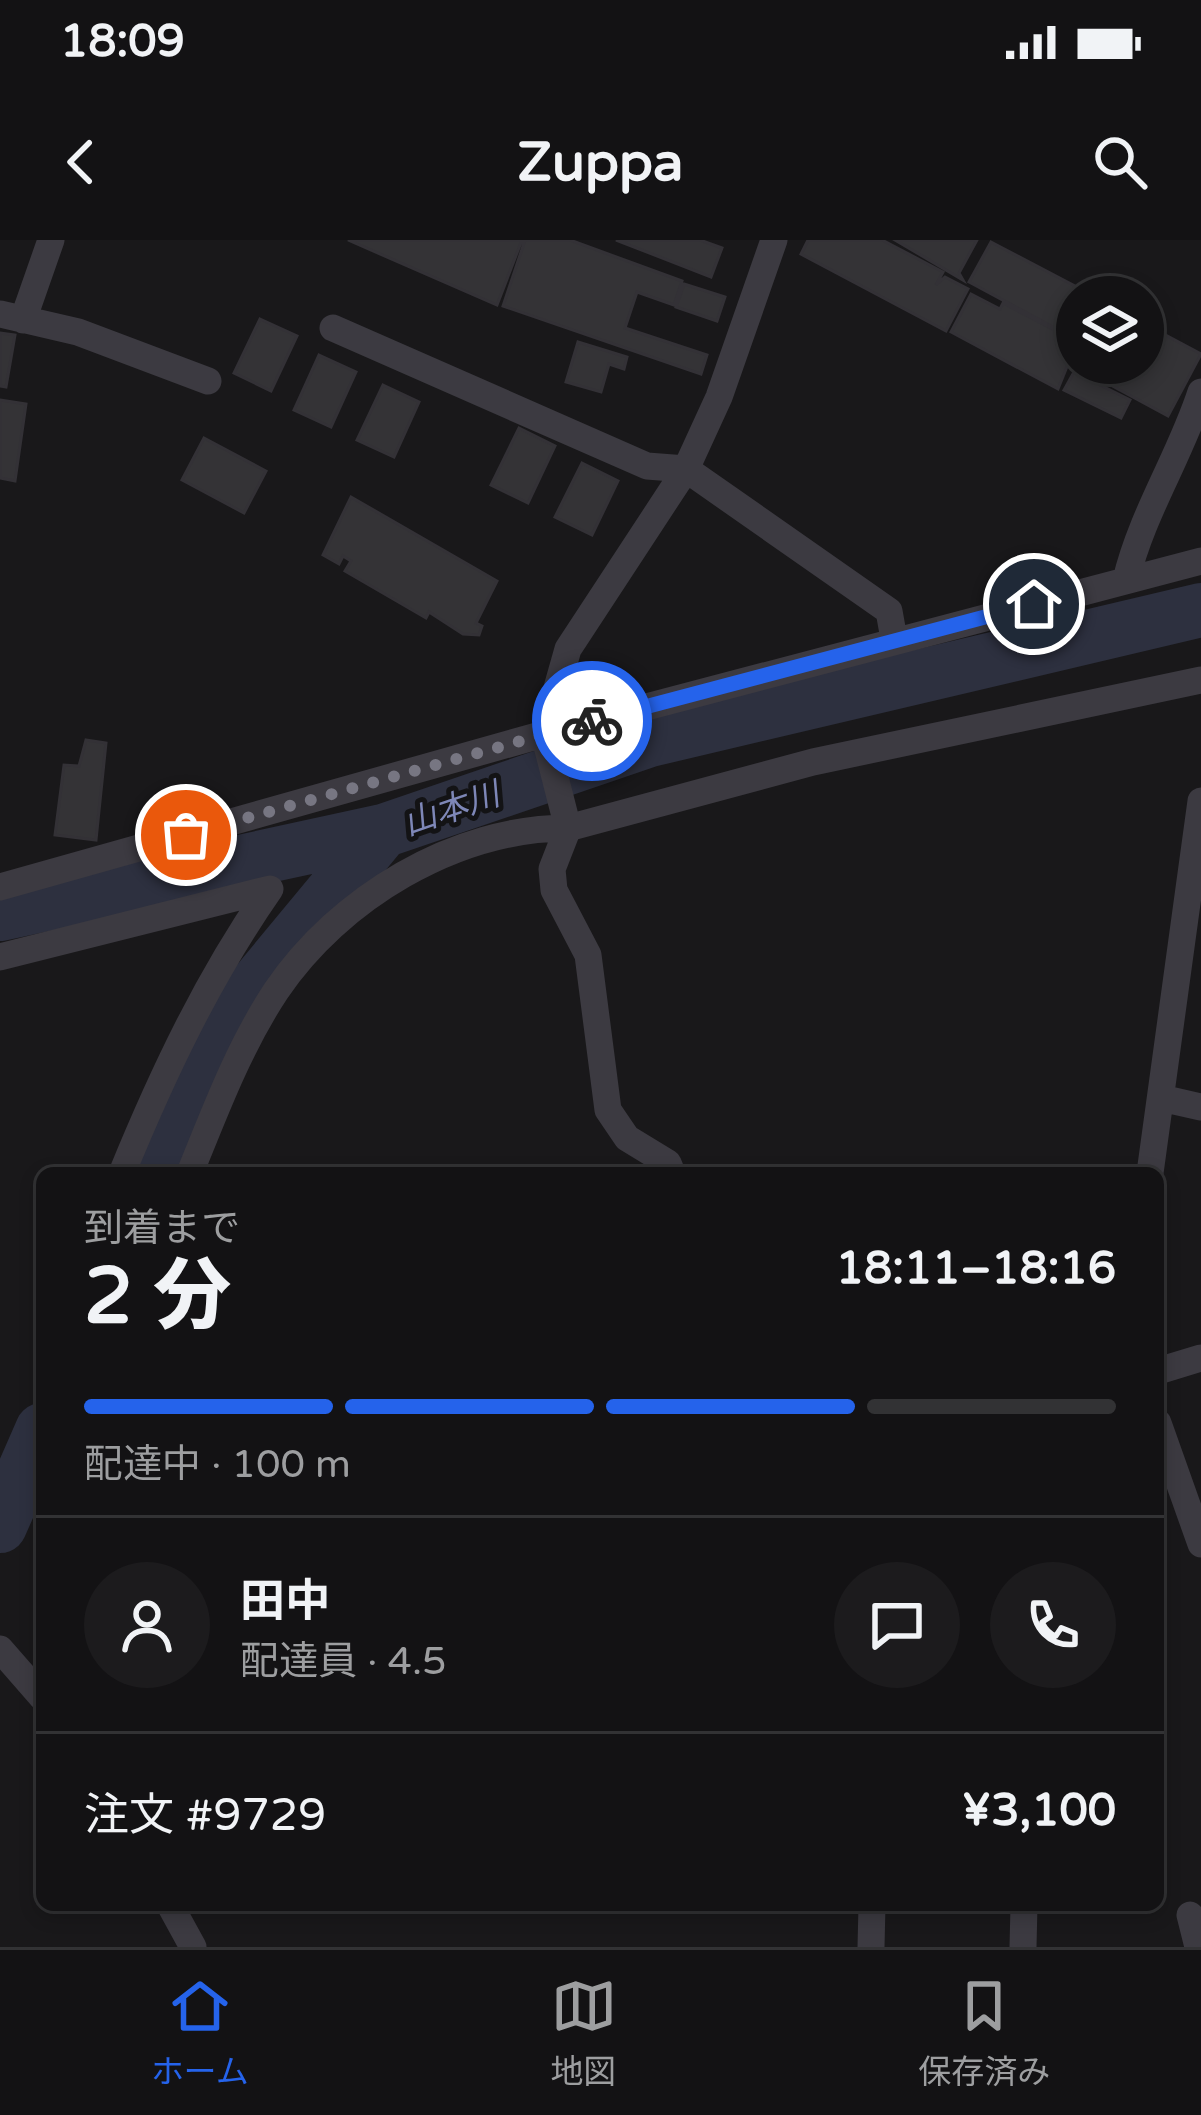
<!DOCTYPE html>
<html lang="ja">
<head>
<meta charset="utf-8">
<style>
	:root { --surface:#131214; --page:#1c1b1d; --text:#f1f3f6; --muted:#9d9ea0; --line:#323234; --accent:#2563eb }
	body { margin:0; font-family:"Varela Round","Noto Sans JP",sans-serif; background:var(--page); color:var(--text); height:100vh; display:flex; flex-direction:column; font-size:45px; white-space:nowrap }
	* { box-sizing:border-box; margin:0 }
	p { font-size:39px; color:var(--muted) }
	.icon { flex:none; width:66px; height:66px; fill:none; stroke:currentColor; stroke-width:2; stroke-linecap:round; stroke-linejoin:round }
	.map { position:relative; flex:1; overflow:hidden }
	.panel { position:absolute; left:36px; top:927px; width:1128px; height:744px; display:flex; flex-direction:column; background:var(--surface); border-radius:18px; box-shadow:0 6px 18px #0003,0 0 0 3px var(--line) }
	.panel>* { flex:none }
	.fabs { position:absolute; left:1056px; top:36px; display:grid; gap:24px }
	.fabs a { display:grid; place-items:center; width:108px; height:108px; border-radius:50%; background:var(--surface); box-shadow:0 6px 18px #0003,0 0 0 3px var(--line); font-size:60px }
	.pin { position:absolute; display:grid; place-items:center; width:102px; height:102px; color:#fff; margin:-51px; border:6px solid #fff; border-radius:50%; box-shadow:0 3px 12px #0007 }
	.courier { position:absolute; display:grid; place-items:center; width:120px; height:120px; margin:-60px; border:9px solid #2563eb; border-radius:50%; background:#fff; color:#222; box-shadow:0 3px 15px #0007 }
	.overview em { font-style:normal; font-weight:800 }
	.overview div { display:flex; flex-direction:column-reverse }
	.overview { display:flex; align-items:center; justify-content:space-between; height:204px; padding:0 48px }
	h1 { font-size:78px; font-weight:800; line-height:90px }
	.bar { display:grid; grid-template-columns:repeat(4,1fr); gap:18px 12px; align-content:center; height:144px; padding:0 48px }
	.bar i { height:15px; border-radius:9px; background:var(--line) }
	.bar .selected { background:var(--accent) }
	.bar p { grid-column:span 4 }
	.line { display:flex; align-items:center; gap:30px; padding:0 48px; border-top:3px solid var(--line) }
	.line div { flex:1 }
	.round { display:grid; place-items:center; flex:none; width:126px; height:126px; border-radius:63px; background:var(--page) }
	.status { display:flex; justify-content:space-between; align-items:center; height:84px; padding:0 60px; background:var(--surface); direction:ltr }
	.status svg { height:33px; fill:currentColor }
	header { display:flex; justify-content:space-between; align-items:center; height:156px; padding:0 48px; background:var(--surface); font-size:54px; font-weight:800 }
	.dock { display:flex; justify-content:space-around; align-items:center; height:168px; border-top:3px solid var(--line); background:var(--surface); font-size:33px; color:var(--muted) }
	.dock a { display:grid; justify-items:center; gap:6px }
	.dock .selected { color:var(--accent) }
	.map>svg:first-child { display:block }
</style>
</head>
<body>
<div class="status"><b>18:09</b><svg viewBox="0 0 49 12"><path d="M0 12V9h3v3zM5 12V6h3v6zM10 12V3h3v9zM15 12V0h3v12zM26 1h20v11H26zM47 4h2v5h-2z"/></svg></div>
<header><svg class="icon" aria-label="back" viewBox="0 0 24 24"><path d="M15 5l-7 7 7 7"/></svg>Zuppa<svg class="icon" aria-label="search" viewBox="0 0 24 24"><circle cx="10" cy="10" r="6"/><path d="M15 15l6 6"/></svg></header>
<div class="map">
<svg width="1201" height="1707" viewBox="0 0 1201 1707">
	<rect width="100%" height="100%" fill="#19181a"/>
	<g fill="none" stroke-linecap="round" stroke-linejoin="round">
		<path stroke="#2d303f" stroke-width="54" d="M0,674L383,591L650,500L1201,370
			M150,933L204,807L383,591
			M0,1286L42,1190"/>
	</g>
	<path fill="#343336" stroke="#333136" stroke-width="3" d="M348,0H522L497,65Z
		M525,0H570L682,41L674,65L637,52L625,88L707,115L701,134L503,66Z
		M616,0H700L722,8L711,37Z
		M808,0H882L943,32L936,45L945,37L968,49L946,91L801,14Z
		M895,0H977L959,33L963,40Z
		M991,2L1096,57H1077V100L969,42Z
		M684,44L725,57L717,81L676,67Z
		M971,54L1000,69L1003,63L1077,102L1058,149L951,92Z
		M260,79L297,96L271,151L234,133Z
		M1143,83L1201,114L1168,176L1105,142L1116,123H1143Z
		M0,93L15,95L6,147L0,146Z
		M578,102L627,117L624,129L609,124L601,152L566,142Z
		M319,115L356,132L331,187L294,170Z
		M1074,132L1130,160L1121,178L1064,150Z
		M383,145L419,162L394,217L357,200Z
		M0,160L26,164L15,241L0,238Z
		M519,188L555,206L528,263L491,245Z
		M204,198L266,231L244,273L182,240Z
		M582,223L618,241L592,295L555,277Z
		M351,257L497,341L476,383L482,386L479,395L463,394L429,372L426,378L345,331L351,321L343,316L339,324L323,315Z
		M86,500L106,503L96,600L55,595L64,525L79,526Z"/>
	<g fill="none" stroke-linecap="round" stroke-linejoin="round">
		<path stroke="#3c3a41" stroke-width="27" d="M0,74L78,92L208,141
			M23,80L51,0
			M333,88L647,226L686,229L889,371L894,399
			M1126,340C1142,273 1180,217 1201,152
			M0,647L544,494L1201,321
			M0,717L270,649C208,738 163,833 122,933
			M1161,858L1201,867
			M190,933C215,871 239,807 276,751C339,658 455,588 568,588L813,522L1201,440
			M672,933L668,923L627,898L608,870L588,715L554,650L552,629L568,588L544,494L568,409L686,229L719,157L774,0
			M1150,933L1201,561
			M1158,1131L1201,1118
			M1158,1183L1201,1304
			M0,1409L42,1457
			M170,1665L193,1707
			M1190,1675L1198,1707
			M871,1707L872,1665
			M1023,1707L1024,1665"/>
	</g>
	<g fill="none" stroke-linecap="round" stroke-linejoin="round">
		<path stroke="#777682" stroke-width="12" stroke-dasharray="0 21.6" d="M186,595L592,481"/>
		<path stroke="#2563eb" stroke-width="15" d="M592,481L1034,364"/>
	</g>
	<g text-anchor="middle" stroke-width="10" stroke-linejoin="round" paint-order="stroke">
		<g font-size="33" font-style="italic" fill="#7e87b7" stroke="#131315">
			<text transform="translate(451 568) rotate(-19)" y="12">山本川</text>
		</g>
	</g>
</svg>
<div class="fabs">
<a><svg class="icon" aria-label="layers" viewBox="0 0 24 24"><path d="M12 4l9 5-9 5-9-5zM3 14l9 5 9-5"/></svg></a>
</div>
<div class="pin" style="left:186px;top:595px;background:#ea580c"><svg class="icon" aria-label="bag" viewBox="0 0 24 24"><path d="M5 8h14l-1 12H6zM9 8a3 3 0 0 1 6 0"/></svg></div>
<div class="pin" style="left:1034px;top:364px;background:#1f2937"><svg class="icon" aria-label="home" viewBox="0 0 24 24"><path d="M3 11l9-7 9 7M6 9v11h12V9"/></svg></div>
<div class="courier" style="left:592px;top:481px"><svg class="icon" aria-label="bike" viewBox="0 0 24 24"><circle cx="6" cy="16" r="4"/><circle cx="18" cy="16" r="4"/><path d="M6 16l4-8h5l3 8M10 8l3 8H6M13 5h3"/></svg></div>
<section class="panel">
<div class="overview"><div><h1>2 分</h1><p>到着まで</p></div><em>18:11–18:16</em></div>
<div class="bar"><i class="selected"></i><i class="selected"></i><i class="selected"></i><i></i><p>配達中 · 100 m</p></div>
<div class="line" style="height:216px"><a class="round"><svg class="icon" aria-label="person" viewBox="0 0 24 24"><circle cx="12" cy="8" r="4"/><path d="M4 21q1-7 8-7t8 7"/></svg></a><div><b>田中</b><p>配達員 · 4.5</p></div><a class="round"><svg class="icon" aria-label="chat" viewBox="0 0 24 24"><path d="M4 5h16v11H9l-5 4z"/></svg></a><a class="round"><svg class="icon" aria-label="phone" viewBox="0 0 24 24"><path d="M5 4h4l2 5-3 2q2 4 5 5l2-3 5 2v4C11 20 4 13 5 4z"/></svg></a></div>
<div class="line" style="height:156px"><div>注文 #9729</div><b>¥3,100</b></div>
</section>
</div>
<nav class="dock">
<a class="selected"><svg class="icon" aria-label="home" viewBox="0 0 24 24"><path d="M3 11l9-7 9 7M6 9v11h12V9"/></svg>ホーム</a>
<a><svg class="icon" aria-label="map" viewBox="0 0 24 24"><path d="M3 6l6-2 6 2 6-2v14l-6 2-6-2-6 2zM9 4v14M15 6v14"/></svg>地図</a>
<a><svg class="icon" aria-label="saved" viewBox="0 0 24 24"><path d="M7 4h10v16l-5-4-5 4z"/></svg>保存済み</a>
</nav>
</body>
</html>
